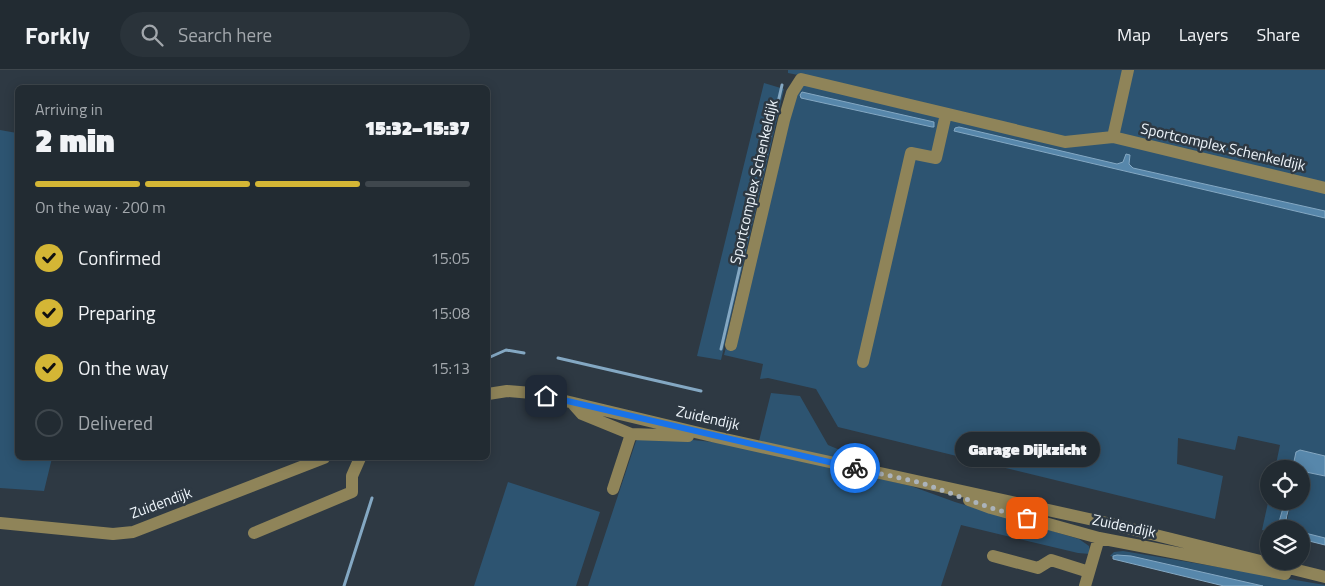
<!DOCTYPE html>
<html lang="en">
<head>
<meta charset="utf-8">
<style>
	:root { --surface:#222b32; --page:#2a333a; --text:#f1f3f6; --muted:#a2a7ac; --line:#3f474d; --accent:#d4b635 }
	body { margin:0; font-family:"Titillium Web",sans-serif; background:var(--page); color:var(--text); height:100vh; display:flex; flex-direction:column; font-size:19px; white-space:nowrap }
	* { box-sizing:border-box; margin:0 }
	p { font-size:16px; color:var(--muted) }
	.icon { flex:none; width:28px; height:28px; fill:none; stroke:currentColor; stroke-width:2; stroke-linecap:round; stroke-linejoin:round }
	.map { position:relative; flex:1; overflow:hidden }
	.side { position:absolute; left:15px; top:15px; width:475px; height:375px; display:flex; flex-direction:column; background:var(--surface); border-radius:8px; box-shadow:0 2px 12px #0003,0 0 0 1px var(--line) }
	.side>* { flex:none }
	.fabs { position:absolute; left:1260px; top:390px; display:grid; gap:10px }
	.fabs a { display:grid; place-items:center; width:50px; height:50px; border-radius:50%; background:var(--surface); box-shadow:0 2px 12px #0003,0 0 0 1px var(--line); font-size:25px }
	.pin { position:absolute; display:grid; place-items:center; width:42px; height:42px; color:#fff; margin:-21px; border-radius:10px; box-shadow:0 2px 8px #0006 }
	.courier { position:absolute; display:grid; place-items:center; width:50px; height:50px; margin:-25px; border:4px solid #1a73e8; border-radius:50%; background:#fff; color:#222; box-shadow:0 1px 6px #0007 }
	.bubble { position:absolute; height:35px; border-radius:18px; background:var(--surface); box-shadow:0 2px 12px #0003,0 0 0 1px var(--line); font-size:16px; font-weight:800; line-height:35px; text-align:center }
	.head em { font-style:normal; font-weight:800 }
	.head div { display:flex; flex-direction:column-reverse }
	.head { display:flex; align-items:center; justify-content:space-between; height:85px; padding:0 20px }
	h1 { font-size:32px; font-weight:800; line-height:38px }
	.bar { display:grid; grid-template-columns:repeat(4,1fr); gap:8px 5px; align-content:center; height:60px; padding:0 20px }
	.bar i { height:6px; border-radius:4px; background:var(--line) }
	.bar .selected { background:var(--accent) }
	.bar p { grid-column:span 4 }
	ol { padding:0 20px; list-style:none }
	li { display:flex; align-items:center; gap:15px; height:55px }
	li p { margin-inline-start:auto }
	li .icon { padding:5px; border-radius:50%; background:var(--accent); color:#111; stroke-width:4 }
	li:last-child { color:var(--muted) }
	li i { width:28px; height:28px; border:2px solid var(--line); border-radius:50% }
	header { display:flex; align-items:center; gap:30px; box-sizing:border-box; height:70px; padding:0 25px; background:var(--surface); border-bottom:1px solid var(--line) }
	header strong { font-size:24px }
	nav { display:flex; gap:28px; margin-inline-start:auto; font-size:18px }
	.search { width:350px; height:45px; background:var(--page); display:flex; align-items:center; gap:12px; box-sizing:border-box; padding:0 18px; border-radius:28px; color:var(--muted); font-size:19px }
	.map>svg:first-child { display:block }
</style>
</head>
<body>
<header>
<strong>Forkly</strong>
<div class="search"><svg class="icon" aria-label="search" viewBox="0 0 24 24"><circle cx="10" cy="10" r="6"/><path d="M15 15l6 6"/></svg>Search here</div>
<nav><a>Map</a><a>Layers</a><a>Share</a></nav>
</header>
<div class="map">
<svg width="1325" height="516" viewBox="0 0 1325 516">
	<rect width="100%" height="100%" fill="#2e3943"/>
	<path fill="#2d5471" d="M788,0H1325V386L1300,380L1296,382L1293,396L1298,399H1275L1280,375L1238,366L1235,380L1178,368L1177,394L1223,406L1215,449L838,357L816,319L768,308L760,309L763,294L724,285L798,5L788,3Z
		M764,13L784,19L721,290L697,286Z
		M0,60L17,63L18,388H52L44,421L0,418Z
		M771,323L800,326L828,375L859,388L862,394L759,371Z
		M642,365L723,373L911,416L955,432L1079,469L1089,476L1090,484L1078,483L961,455L941,516H588L636,371Z
		M1301,401L1325,406V468L1301,462V459H1288L1286,456L1291,431H1301Z
		M508,412L600,442L576,516H474Z
		M1269,428V431H1285L1277,459H1269V461L1262,460Z
		M1123,481L1325,515V516H1263L1110,486L1114,482Z"/>
	<path fill="#5787ab" stroke="#84a8c3" d="M802,22L934,52V57H932L801,28L800,25Z
		M959,57L1117,94L1123,92L1126,84L1130,85L1129,94L1133,98L1325,141V148L954,61L955,58Z
		M1300,380L1325,386V406L1301,401V399L1293,396L1296,382Z
		M1285,431H1291C1289,440 1283,451 1288,459H1277Z
		M1301,462L1325,468V475L1301,469Z
		M1117,485L1131,486L1263,516H1224L1113,489V486Z"/>
	<g fill="none" stroke-linecap="round" stroke-linejoin="round">
		<path stroke="#84a8c3" stroke-width="3" d="M721,279L782,15
			M488,288L506,280L524,283
			M558,288L701,321
			M344,516L372,428"/>
		<path stroke="#8f8459" stroke-width="12" d="M1113,67L1128,0
			M731,275L784,50L792,23L801,9L1065,72L1113,67L1325,118
			M863,292L911,83L936,88L946,44
			M488,324L507,321L532,323L716,367L1107,453L1325,507
			M574,335L582,344L631,364L688,366
			M613,419L631,364
			M969,430L991,438L1099,468L1285,504
			M0,453L113,464L133,462L324,388
			M254,463L352,422V406L360,388
			M993,486L1038,498L1051,490L1089,502
			M1085,516L1099,468"/>
	</g>
	<g fill="none" stroke-linecap="round" stroke-linejoin="round">
		<path stroke="#abb3bb" stroke-width="5" stroke-dasharray="0 9" d="M855,398L922,413L991,438L1027,448"/>
		<path stroke="#1a73e8" stroke-width="6" d="M546,326L855,398"/>
	</g>
	<g text-anchor="middle" stroke-width="5" stroke-linejoin="round" paint-order="stroke">
		<g font-size="15" fill="#eef5fb" stroke="#2e3943">
			<text transform="translate(1223 77) rotate(13)" y="5">Sportcomplex Schenkeldijk</text>
			<text transform="translate(754 112) rotate(-77)" y="5">Sportcomplex Schenkeldijk</text>
			<text transform="translate(708 348) rotate(13)" y="5">Zuidendijk</text>
			<text transform="translate(161 433) rotate(-20)" y="5">Zuidendijk</text>
			<text transform="translate(1124 456) rotate(12)" y="5">Zuidendijk</text>
		</g>
	</g>
</svg>
<div class="fabs">
<a><svg class="icon" aria-label="locate" viewBox="0 0 24 24"><circle cx="12" cy="12" r="6"/><path d="M12 2v4M12 18v4M2 12h4M18 12h4"/></svg></a>
<a><svg class="icon" aria-label="layers" viewBox="0 0 24 24"><path d="M12 4l9 5-9 5-9-5zM3 14l9 5 9-5"/></svg></a>
</div>
<div class="pin" style="left:1027px;top:448px;background:#ea580c"><svg class="icon" aria-label="bag" viewBox="0 0 24 24"><path d="M5 8h14l-1 12H6zM9 8a3 3 0 0 1 6 0"/></svg></div>
<div class="pin" style="left:546px;top:326px;background:#1f2937"><svg class="icon" aria-label="home" viewBox="0 0 24 24"><path d="M3 11l9-7 9 7M6 9v11h12V9"/></svg></div>
<div class="courier" style="left:855px;top:398px"><svg class="icon" aria-label="bike" viewBox="0 0 24 24"><circle cx="6" cy="16" r="4"/><circle cx="18" cy="16" r="4"/><path d="M6 16l4-8h5l3 8M10 8l3 8H6M13 5h3"/></svg></div>
<div class="bubble" style="left:955px;top:362px;width:145px">Garage Dijkzicht</div>
<section class="side">
<div class="head"><div><h1>2 min</h1><p>Arriving in</p></div><em>15:32–15:37</em></div>
<div class="bar"><i class="selected"></i><i class="selected"></i><i class="selected"></i><i></i><p>On the way · 200 m</p></div>
<ol>
<li><svg class="icon" aria-label="check" viewBox="0 0 24 24"><path d="M5 12l5 5 9-10"/></svg>Confirmed<p>15:05</p></li>
<li><svg class="icon" aria-label="check" viewBox="0 0 24 24"><path d="M5 12l5 5 9-10"/></svg>Preparing<p>15:08</p></li>
<li><svg class="icon" aria-label="check" viewBox="0 0 24 24"><path d="M5 12l5 5 9-10"/></svg>On the way<p>15:13</p></li>
<li><i></i>Delivered</li>
</ol>
</section>
</div>
</body>
</html>
